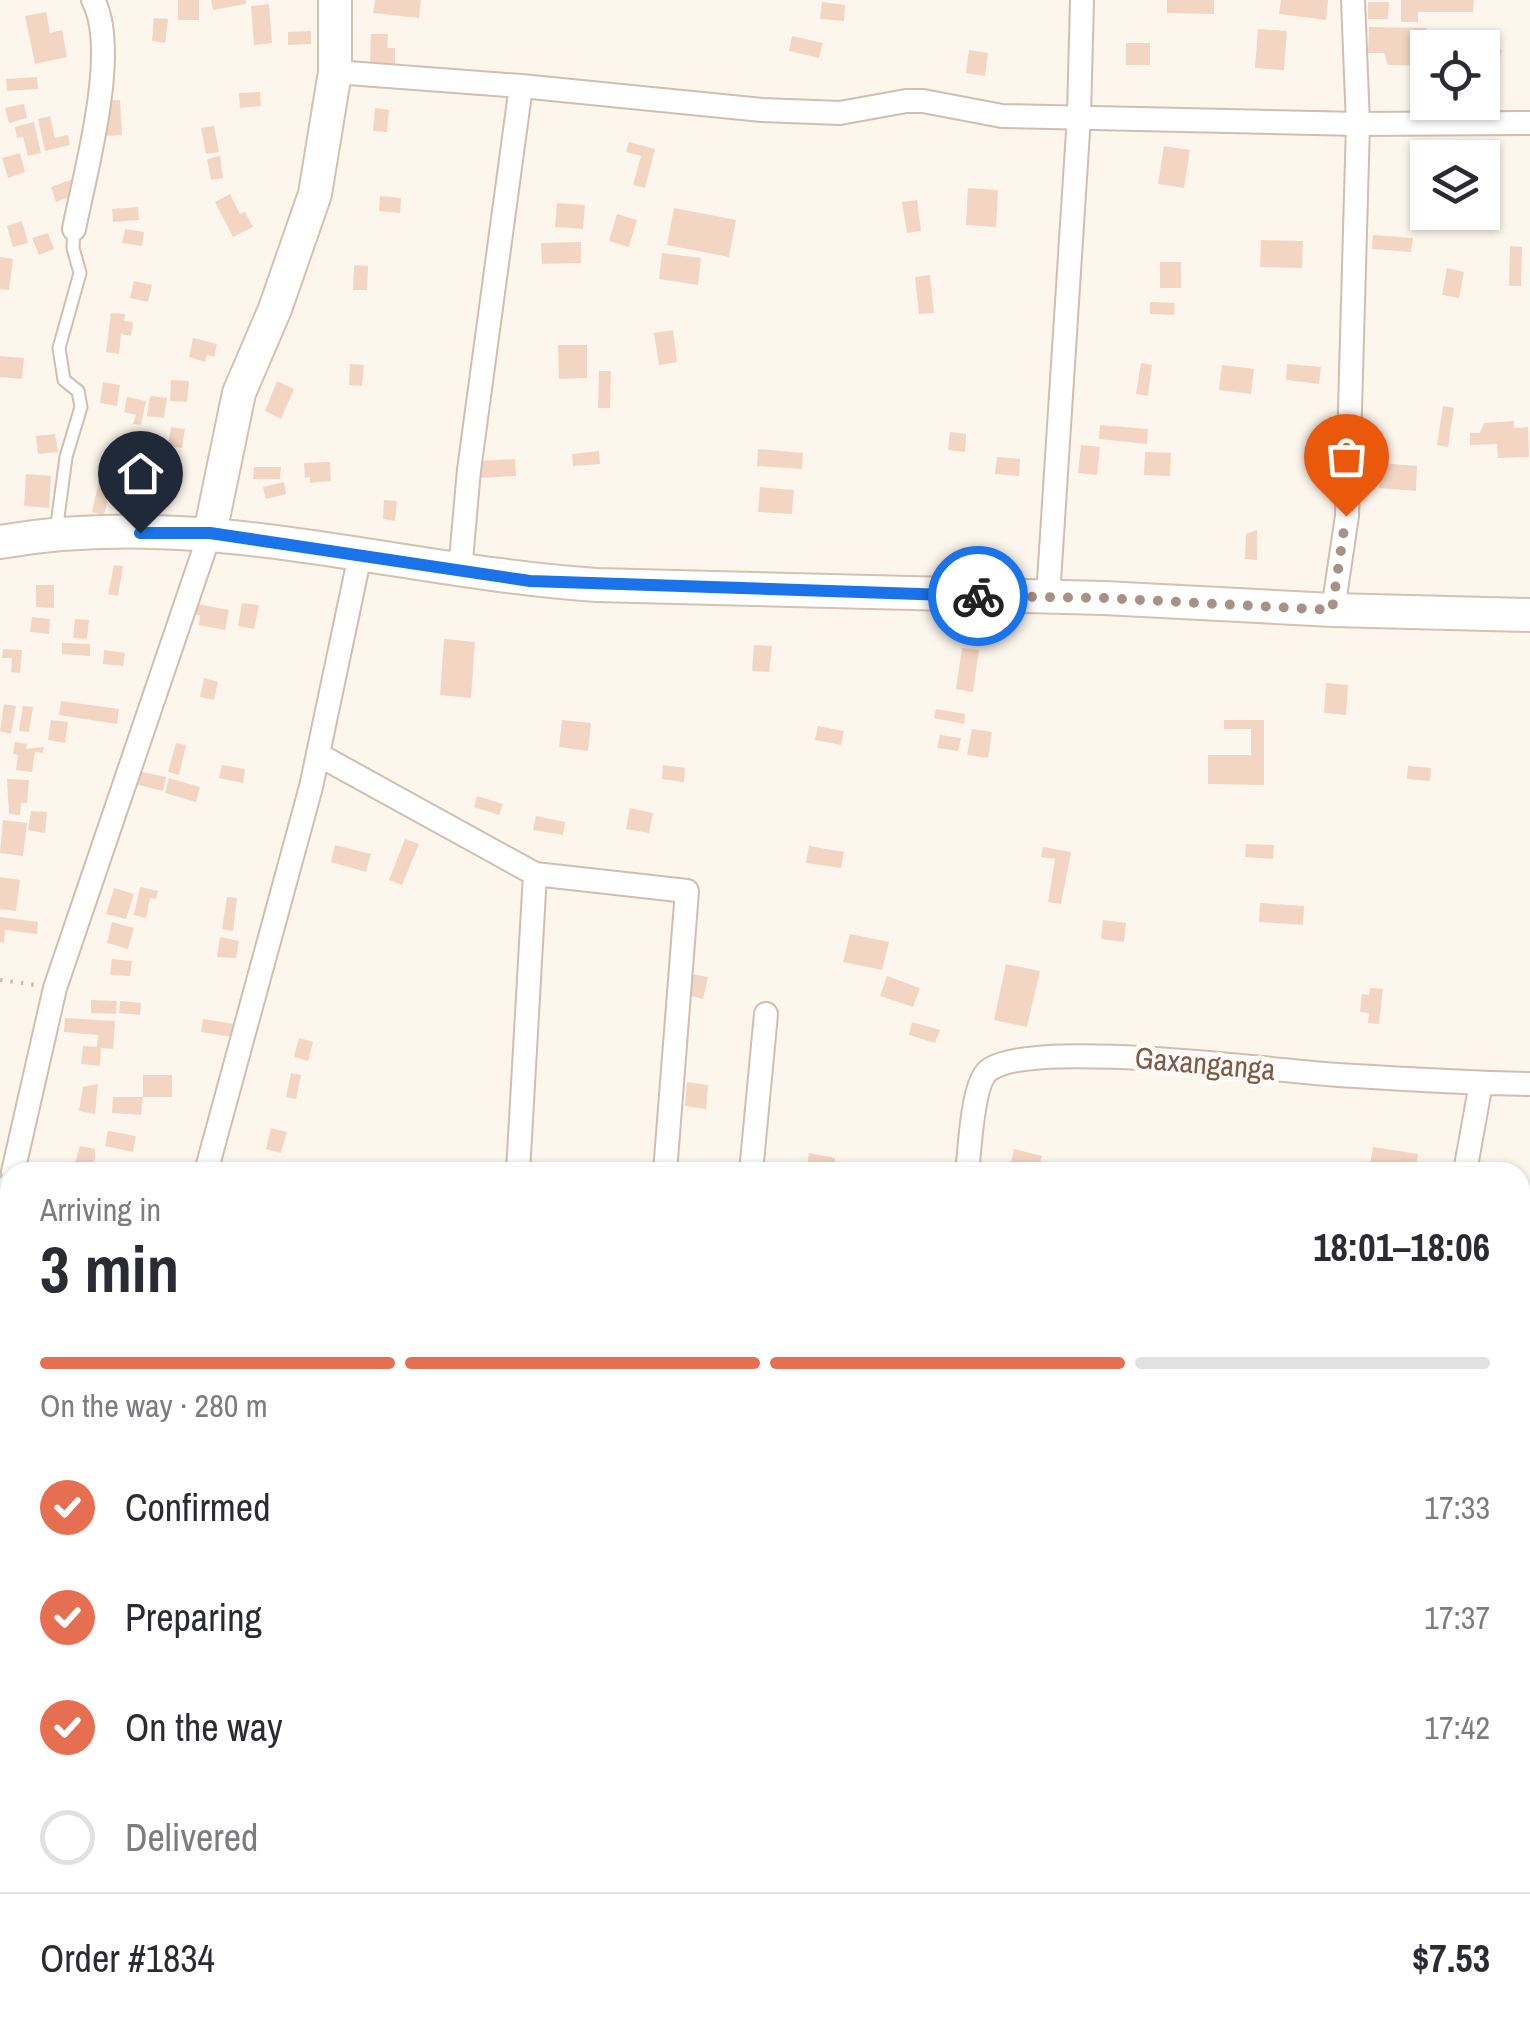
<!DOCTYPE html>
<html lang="en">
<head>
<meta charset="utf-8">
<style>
	:root { --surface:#fff; --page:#f7f7f7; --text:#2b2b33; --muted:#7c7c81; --line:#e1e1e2; --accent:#e76f51 }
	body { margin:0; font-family:"Archivo Narrow",sans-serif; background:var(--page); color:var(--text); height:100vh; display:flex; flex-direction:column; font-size:38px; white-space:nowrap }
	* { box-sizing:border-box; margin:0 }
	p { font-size:32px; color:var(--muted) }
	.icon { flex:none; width:55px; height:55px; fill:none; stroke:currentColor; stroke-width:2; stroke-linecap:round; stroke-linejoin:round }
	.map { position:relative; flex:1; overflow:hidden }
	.drawer { position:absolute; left:0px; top:1162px; width:1530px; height:882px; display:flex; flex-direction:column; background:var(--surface); border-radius:30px 30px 0 0; box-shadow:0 2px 8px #0004 }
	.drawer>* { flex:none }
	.tools { position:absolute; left:1410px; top:30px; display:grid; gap:20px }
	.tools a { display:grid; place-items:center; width:90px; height:90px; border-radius:0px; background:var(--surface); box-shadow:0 2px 8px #0004; font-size:50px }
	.pin { position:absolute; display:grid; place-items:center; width:85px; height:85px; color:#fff; margin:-102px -42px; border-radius:50% 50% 50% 0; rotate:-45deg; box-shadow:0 0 10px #0007 }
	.pin .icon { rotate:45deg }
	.courier { position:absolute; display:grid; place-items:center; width:100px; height:100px; margin:-50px; border:8px solid #1a73e8; border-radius:50%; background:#fff; color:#222; box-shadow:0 2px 12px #0007 }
	.overview em { font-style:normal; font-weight:800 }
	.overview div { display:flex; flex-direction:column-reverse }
	.overview { display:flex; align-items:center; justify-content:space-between; height:170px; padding:0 40px }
	h1 { font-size:65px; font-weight:800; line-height:75px }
	.bar { display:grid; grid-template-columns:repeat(4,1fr); gap:15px 10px; align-content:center; height:120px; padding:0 40px }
	.bar i { height:12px; border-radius:8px; background:var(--line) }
	.bar .active { background:var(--accent) }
	.bar p { grid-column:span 4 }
	.line { display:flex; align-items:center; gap:25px; padding:0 40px; border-top:2px solid var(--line) }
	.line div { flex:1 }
	ol { padding:0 40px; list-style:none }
	li { display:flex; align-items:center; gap:30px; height:110px }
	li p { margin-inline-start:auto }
	li .icon { padding:10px; border-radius:50%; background:var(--accent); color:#fff; stroke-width:4 }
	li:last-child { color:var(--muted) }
	li i { width:55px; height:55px; border:5px solid var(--line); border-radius:50% }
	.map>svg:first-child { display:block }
</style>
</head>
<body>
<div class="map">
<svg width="1530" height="2043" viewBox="0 0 1530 2043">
	<rect width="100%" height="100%" fill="#fdf6ec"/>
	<path fill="#f3d5c3" d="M178,0H199V20H178Z
		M211,0H246V4L213,10Z
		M375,0H421L419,18L373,13Z
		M1167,0H1214V14L1167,13Z
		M1281,0H1328L1326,20L1279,14Z
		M1401,0H1474L1473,12H1418V22H1401Z
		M822,2L845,5L844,21L820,19Z
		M1368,2H1389L1388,19H1368Z
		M269,4L272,43L254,45L251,6Z
		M46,12L50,33L62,30L67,57L35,64L25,16Z
		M154,18L168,19L165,43L152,41Z
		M1369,27L1427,28L1426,66L1388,65L1384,53H1368Z
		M1258,29L1287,31L1284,70L1255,68Z
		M311,31V44L288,45V32Z
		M371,34H388L387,48H395V67L370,66Z
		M792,36L823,43L819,58L789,51Z
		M1126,43H1150V65H1126Z
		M1482,49L1502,50L1495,73L1482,72Z
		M969,50L988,53L985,76L966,73Z
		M37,77L38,89L7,91L6,79Z
		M260,92L261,106L240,108L239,93Z
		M120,100L122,135L105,136L103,101Z
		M24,104L27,118L9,123L5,108Z
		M375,108L389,110L387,132L373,131Z
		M50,116L55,138L68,135L70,145L45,151L38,119Z
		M34,122L41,153L28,156L23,137L17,138L15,127Z
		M214,126L219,152L206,154L201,128Z
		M629,142L655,149L645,188L633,185L641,156L626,152Z
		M1164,146L1190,150L1184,188L1158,184Z
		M20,153L25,172L8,178L2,158Z
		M220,156L223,178L211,180L207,159Z
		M75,178L80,193L56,202L51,187Z
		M968,188L998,190L996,227L966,225Z
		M230,194L240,214L245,212L253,227L233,237L215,202Z
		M380,196L401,198L400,213L379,211Z
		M917,200L921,231L907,233L902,202Z
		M557,203L585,205L583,229L555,227Z
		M138,207L139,220L113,222L112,209Z
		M674,208L736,220L729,257L667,245Z
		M617,214L637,220L629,247L609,241Z
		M22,221L28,243L13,247L7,226Z
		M125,229L144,232L142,246L122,243Z
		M48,233L54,249L39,255L32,238Z
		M1373,235L1413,238L1411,252L1372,249Z
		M1261,240L1303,241L1302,268L1260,267Z
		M581,242V263L542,264L541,243Z
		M1510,246L1522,247L1521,286H1509Z
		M662,253L701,258L698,285L659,279Z
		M0,257L13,259L9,290L0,289Z
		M1160,262H1181V288H1160Z
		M354,265L368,266L367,290H353Z
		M1447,268L1464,272L1459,298L1442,295Z
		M930,275L934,313L919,314L915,277Z
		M134,281L152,285L148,302L130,298Z
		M1150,302L1175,303L1174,315L1150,314Z
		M111,313L125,314L124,321L133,322L131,336L121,334L119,354L106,352Z
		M673,330L677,362L659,365L654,333Z
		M193,338L217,344L214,357L207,355L205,362L189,357Z
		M558,345H587V378L559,379Z
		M0,356L24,358L22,379L0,377Z
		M1141,363L1152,365L1148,396L1136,394Z
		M350,364L364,365L362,386L349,385Z
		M1287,364L1321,367L1319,384L1286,380Z
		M1222,365L1254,369L1251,394L1219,390Z
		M599,371H611L610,408H598Z
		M171,380L189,381L187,402L170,401Z
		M277,381L294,389L281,419L265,411Z
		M103,382L120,385L117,406L100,403Z
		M150,396L167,398L164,418L147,416Z
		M127,397L146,401L141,425L133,424L136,415L124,412Z
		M1443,406L1454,408L1448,447L1437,445Z
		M1514,421V428L1528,427L1529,457L1498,458L1497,444L1470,445V433H1480L1484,423Z
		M1100,425L1148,429L1147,444L1099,439Z
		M171,427L185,429L182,448L168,446Z
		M950,432L966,434L965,452L948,450Z
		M55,434L58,452L38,454L36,436Z
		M123,442L144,445L141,467L119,463Z
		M1081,445L1100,447L1097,475L1078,473Z
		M758,449L803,453L802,469L757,466Z
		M599,451L600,464L573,466L572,454Z
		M1145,452L1171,453L1170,476L1144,475Z
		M997,457L1020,459L1019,476L995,474Z
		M152,459L172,464L168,477L149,472Z
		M515,459L516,476L480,478L479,461Z
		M330,462L331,481L310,483V477L305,478L304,463Z
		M1381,463L1417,466L1416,491L1379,488Z
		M254,467H281L280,479H253Z
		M101,472L113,475L104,515L92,512Z
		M26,474L51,476L49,508L24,506Z
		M144,479L156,481L153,505L141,503Z
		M125,482L136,486L129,510L117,507Z
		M284,482L286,494L266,499L263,487Z
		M760,487L794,490L792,514L758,512Z
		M384,500L397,501L395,521L383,519Z
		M1257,530V560L1245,559L1246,534Z
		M114,565L123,566L118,596L108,594Z
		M36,585H54V608L36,607Z
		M242,603L259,605L254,629L238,626Z
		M197,604L229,610L225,630L199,625L200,615H195Z
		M32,617L50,619L49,634L30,632Z
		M75,619L89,620L87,639L73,638Z
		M444,639L475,642L471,698L440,695Z
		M62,643L90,644V656L62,654Z
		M754,645L772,646L769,672L752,671Z
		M962,648L979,650L973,692L956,689Z
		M3,649L22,650L20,673L11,672L12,658H2Z
		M104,650L125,653L123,666L103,664Z
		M204,678L218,682L214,700L200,697Z
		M1326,683L1348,685L1346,715L1324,713Z
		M61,701L119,709L117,724L59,715Z
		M4,704L16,706L11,734L0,731Z
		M23,706L33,707L29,732L19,731Z
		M936,709L965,714L964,724L934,718Z
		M51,720L68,722L65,743L48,740Z
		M562,720L591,723L588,751L559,747Z
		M1224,720H1264V785L1208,784V755H1251V729H1224Z
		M818,726L844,731L841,745L815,740Z
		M972,729L992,732L988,758L967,755Z
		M940,735L961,738L958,751L937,748Z
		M15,742L27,744L26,749L44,747L43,753L35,752L32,772L16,770L18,755L13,754Z
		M176,743L186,745L179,775L168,772Z
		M222,765L245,769L243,783L219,778Z
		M663,765L685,768L684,782L662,779Z
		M1408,766L1431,768L1430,781L1407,779Z
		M138,771L166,777L163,791L135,784Z
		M169,778L200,787L196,802L165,793Z
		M7,779L29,780L27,803H21L20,815L9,814Z
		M477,796L503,804L499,815L474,807Z
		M630,808L653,813L649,833L626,829Z
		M31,811L47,812L45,833L28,830Z
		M536,816L565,822L563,835L533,830Z
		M3,820L27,823L23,856L0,853Z
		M405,839L419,844L402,885L389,880Z
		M1246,844L1274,845L1273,859L1245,857Z
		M335,845L371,854L366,872L331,862Z
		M809,846L844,852L841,868L806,863Z
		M1043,847L1071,852L1061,904L1048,902L1055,859L1041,857Z
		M0,877L20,880L16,911L0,909Z
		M140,887L158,891L156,899L150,898L146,918L134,915Z
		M114,888L134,894L126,919L106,914Z
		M227,897L237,898L233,931L222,929Z
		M1260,903L1304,906L1303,925L1259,922Z
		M0,917L38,922L37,934L5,930L4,943L0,942Z
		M1103,920L1126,923L1124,942L1101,939Z
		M112,922L134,928L128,949L107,943Z
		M850,934L889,942L882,970L843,962Z
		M220,937L239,941L236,958L217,957Z
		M112,959L132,961L130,976L110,975Z
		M1006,964L1040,971L1027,1027L994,1020Z
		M691,974L708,977L703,999L687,995Z
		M887,976L920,988L913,1007L880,996Z
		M1370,988L1383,989L1379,1024L1368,1023L1369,1013L1360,1012L1362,994L1369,995Z
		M91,1000L117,1001L116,1014L91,1013Z
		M120,1001L141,1003L140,1015L119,1013Z
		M65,1018L115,1021L113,1049L101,1048L100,1066L81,1064L83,1046L97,1047L98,1035L64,1032Z
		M203,1019L234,1024L232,1037L201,1032Z
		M912,1022L940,1030L935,1043L909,1035Z
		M299,1038L313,1042L308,1061L294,1057Z
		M291,1073L301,1075L296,1099L286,1097Z
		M143,1075H172V1097H143Z
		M687,1082L708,1085L706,1109L685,1106Z
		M98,1084L95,1114L79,1111L83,1087Z
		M113,1097H143L141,1115L112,1113Z
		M271,1128L287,1132L281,1153L266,1149Z
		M108,1131L136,1136L133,1152L105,1146Z
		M80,1146L95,1149V1159L85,1170L74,1167Z
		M1373,1147L1418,1154L1415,1172L1369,1171Z
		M1014,1149L1042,1156L1038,1172L1010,1168Z
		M809,1153L835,1158L832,1172H806Z
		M1521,1554L1530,1555V1600L1520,1599Z
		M1520,1687H1530V1733H1520Z
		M1228,2035H1275L1276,2043H1229Z"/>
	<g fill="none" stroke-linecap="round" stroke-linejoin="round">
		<g stroke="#d1beb0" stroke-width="15">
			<path id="lane" d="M56,532L66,457L81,407L78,391L64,380L59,348L80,273L73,248L74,229
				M1315,2035V2043"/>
		</g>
		<g stroke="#d1beb0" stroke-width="26">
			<path id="street" d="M335,72L521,86L762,110L840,113L906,101H923L1002,116L1358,124L1530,123
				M74,229C85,173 120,50 93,0
				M460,571L469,470L521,86
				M1048,597L1079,116L1082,0
				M1333,610L1347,516L1358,124L1353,0
				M319,755L535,874L518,1172
				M535,874L687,891L665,1172
				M13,1172L55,988L210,533
				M206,1172L311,787L360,555
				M751,1172L766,1014
				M967,1172C970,1150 972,1082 989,1070C1032,1038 1275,1071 1338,1075C1402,1079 1466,1083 1530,1084
				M1465,1172L1481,1083
				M0,1220L10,1184
				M1520,1526L1530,1528
				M0,1619L10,1621
				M1520,1856L1530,1858
				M0,1905L10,1902
				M460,2043L461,2035"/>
		</g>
		<g stroke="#d6c0b0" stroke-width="36">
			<path id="secondary" d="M210,533L239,393L275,309L315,194L335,72V0
				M0,542C200,506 398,572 597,585L1104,598L1333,610L1530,615"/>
		</g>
		<path stroke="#d9b8a5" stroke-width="4" stroke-dasharray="2.5 8" stroke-linecap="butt" d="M0,980L36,985
			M667,2043L669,2035"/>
		<use href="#lane" stroke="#fff" stroke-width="11"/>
		<use href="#street" stroke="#fff" stroke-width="22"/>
		<use href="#secondary" stroke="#fff" stroke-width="32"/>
	</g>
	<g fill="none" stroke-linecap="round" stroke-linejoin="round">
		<path stroke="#a89285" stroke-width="10" stroke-dasharray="0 18" d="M978,596L1104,598L1332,610L1346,516"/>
		<path stroke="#1a73e8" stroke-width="12" d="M140,533H210L530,581L978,596"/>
	</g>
	<g text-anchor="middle" stroke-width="10" stroke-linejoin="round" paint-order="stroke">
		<g font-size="30" fill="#7a5c4d" stroke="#fffaf3">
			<text transform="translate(1205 1064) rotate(5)" y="10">Gaxanganga</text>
		</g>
	</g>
</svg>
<div class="tools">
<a><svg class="icon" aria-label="locate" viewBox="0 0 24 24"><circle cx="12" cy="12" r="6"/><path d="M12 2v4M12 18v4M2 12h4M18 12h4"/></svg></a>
<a><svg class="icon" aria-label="layers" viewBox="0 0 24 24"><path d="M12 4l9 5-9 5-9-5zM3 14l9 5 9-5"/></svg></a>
</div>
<div class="pin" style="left:1346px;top:516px;background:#ea580c"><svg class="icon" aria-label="bag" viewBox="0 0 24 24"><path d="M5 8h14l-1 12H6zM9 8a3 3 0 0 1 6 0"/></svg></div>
<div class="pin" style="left:140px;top:533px;background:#1f2937"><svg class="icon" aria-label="home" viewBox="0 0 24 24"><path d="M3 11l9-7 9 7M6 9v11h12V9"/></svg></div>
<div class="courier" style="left:978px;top:596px"><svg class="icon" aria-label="bike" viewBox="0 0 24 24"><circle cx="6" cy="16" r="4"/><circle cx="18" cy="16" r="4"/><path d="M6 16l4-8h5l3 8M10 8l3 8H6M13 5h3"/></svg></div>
<section class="drawer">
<div class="overview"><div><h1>3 min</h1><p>Arriving in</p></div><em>18:01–18:06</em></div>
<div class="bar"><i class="active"></i><i class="active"></i><i class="active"></i><i></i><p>On the way · 280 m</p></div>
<ol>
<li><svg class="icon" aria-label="check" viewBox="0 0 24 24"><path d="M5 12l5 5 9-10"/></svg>Confirmed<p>17:33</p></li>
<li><svg class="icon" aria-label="check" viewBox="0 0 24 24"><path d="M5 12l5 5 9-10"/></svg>Preparing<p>17:37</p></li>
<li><svg class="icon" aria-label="check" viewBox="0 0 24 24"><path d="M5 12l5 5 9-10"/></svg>On the way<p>17:42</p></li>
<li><i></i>Delivered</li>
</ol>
<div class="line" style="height:130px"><div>Order #1834</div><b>$7.53</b></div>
</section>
</div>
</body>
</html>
